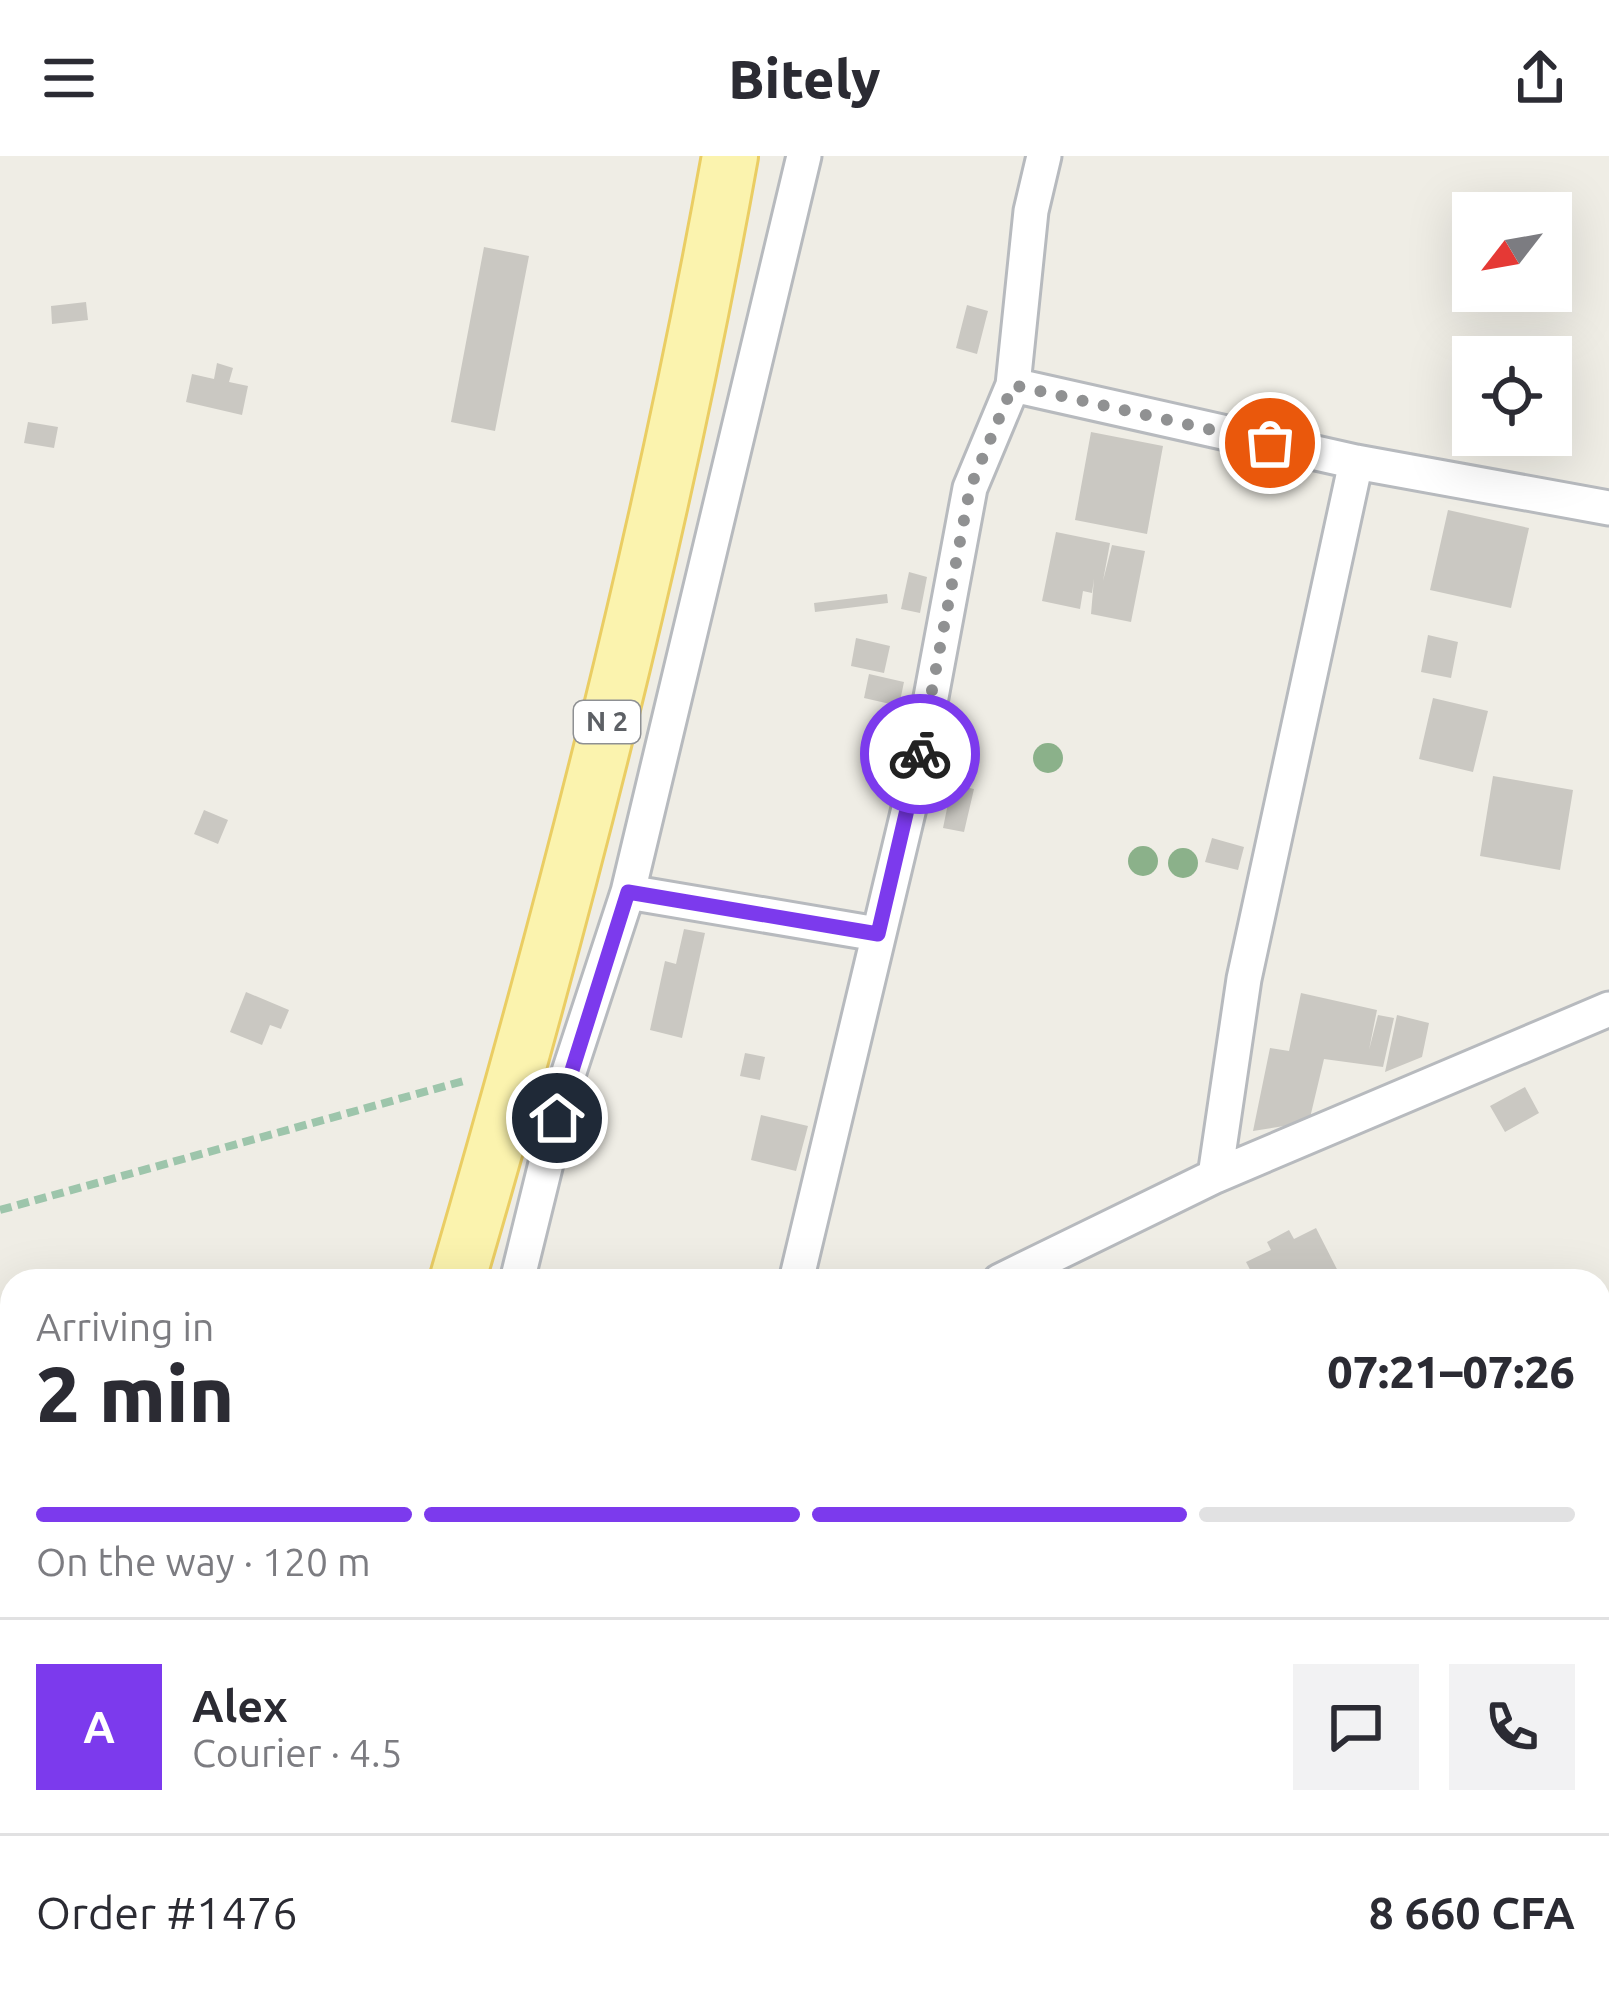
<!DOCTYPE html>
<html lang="en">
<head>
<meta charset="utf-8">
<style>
	:root { --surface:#fff; --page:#f2f2f3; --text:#2b2b33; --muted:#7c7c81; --line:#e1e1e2; --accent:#7c3aed }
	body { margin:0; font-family:Ubuntu,sans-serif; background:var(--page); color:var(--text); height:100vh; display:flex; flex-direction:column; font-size:45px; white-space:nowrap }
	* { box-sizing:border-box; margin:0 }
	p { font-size:39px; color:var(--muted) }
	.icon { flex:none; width:66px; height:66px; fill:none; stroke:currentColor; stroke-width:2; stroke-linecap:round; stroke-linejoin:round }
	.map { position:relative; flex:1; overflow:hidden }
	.drawer { position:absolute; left:0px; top:1113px; width:1611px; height:747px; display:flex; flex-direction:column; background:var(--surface); border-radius:36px 36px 0 0; box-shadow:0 12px 48px #0002 }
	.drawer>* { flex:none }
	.needle { width:78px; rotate:239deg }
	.buttons { position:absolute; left:1452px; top:36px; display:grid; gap:24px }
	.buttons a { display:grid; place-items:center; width:120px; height:120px; border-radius:0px; background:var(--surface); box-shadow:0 12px 48px #0002; font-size:60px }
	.pin { position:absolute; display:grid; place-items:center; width:102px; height:102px; color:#fff; margin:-51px; border:6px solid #fff; border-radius:50%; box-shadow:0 3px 12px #0007 }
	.courier { position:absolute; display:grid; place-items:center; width:120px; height:120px; margin:-60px; border:9px solid #7c3aed; border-radius:50%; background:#fff; color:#222; box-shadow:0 3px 15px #0007 }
	.summary em { font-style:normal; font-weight:800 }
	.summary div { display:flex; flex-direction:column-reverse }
	.summary { display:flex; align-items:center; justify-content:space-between; height:204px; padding:0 36px }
	h1 { font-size:78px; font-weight:800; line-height:90px }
	.bar { display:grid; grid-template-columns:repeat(4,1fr); gap:18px 12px; align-content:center; height:144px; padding:0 36px }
	.bar i { height:15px; border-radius:9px; background:var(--line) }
	.bar .active { background:var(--accent) }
	.bar p { grid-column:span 4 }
	.line { display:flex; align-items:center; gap:30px; padding:0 36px; border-top:3px solid var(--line) }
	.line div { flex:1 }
	.round { display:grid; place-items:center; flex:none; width:126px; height:126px; border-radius:0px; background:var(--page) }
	header { display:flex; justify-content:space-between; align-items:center; height:156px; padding:0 36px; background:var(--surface); font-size:54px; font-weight:800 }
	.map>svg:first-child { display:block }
</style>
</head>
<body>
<header><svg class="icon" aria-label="menu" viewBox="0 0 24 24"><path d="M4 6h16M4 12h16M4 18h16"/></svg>Bitely<svg class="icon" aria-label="share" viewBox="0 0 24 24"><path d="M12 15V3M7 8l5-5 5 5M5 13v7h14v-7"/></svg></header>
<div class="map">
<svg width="1609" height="1859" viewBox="0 0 1609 1859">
	<rect width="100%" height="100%" fill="#efede5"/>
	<path fill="#cac8c2" d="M484,91L529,100L495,275L451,266Z
		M86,146L88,164L52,168L51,150Z
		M967,149L988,155L977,198L956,192Z
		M217,207L233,212L229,226L248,230L242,259L186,246L192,218L214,223Z
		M28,266L58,271L54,292L24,287Z
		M1091,276L1163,290L1147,378L1075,364Z
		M1448,354L1529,372L1511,452L1430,434Z
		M1056,376L1110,387L1103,425L1112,389L1145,395L1131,466L1091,458L1094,423L1092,437L1083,435L1080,453L1042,445Z
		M909,416L927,421L920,457L901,453Z
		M887,438L888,447L815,456L814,447Z
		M1428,479L1458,486L1451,522L1421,516Z
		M856,482L890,490L884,517L851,510Z
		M869,518L904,526L899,550L864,542Z
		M1433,542L1488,555L1473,616L1419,603Z
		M1493,620L1573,634L1560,714L1480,700Z
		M952,628L974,633L964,676L943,672Z
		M204,654L228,664L218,688L194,678Z
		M1212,682L1244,691L1238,714L1205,706Z
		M684,773L705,777L682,882L650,874L665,805L676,808Z
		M246,836L289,854L281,873L270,869L262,889L230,876Z
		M1301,837L1377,854L1369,894L1378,859L1394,862L1383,911L1324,903L1309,966L1253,975L1270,892L1289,895Z
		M1397,859L1429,867L1422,901L1385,916Z
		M745,897L765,901L760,924L740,920Z
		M1525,931L1539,957L1505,976L1490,950Z
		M761,959L808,970L796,1015L751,1004Z
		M1316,1072L1343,1125H1256L1246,1106L1271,1094L1267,1086L1289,1074L1294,1083Z
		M1609,1426V1480L1599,1460V1431Z
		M1609,1601V1677H1608L1599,1651V1605Z"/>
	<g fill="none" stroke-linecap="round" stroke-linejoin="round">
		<g stroke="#b7babe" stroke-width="39">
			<path id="street" d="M1013,229L1356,306L1609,352
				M628,736L877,778
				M1215,1020L1244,823L1356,306
				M517,1125L567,922L628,736L804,0
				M796,1125L915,627L970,332L1013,229L1031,55L1044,0
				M1000,1125L1215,1020L1609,853
				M0,1180L12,1188
				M1599,1347L1609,1342
				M1599,1799L1609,1794
				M1528,1848L1534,1859
				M320,1859L323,1848
				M658,1859L660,1848
				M1468,1859L1493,1848"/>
		</g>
		<g stroke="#eacd63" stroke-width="60">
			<path id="primary" d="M457,1125C565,755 662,379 730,0
				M251,1859L254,1848"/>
		</g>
		<path stroke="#9dc5ab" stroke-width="8" stroke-dasharray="12 6" stroke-linecap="butt" d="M0,1054L467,924
			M602,1848L629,1854"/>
		<use href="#street" stroke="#fff" stroke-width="33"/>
		<use href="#primary" stroke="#fbf3ae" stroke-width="54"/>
	</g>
	<g fill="#8bb18a">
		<circle cx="1048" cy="602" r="15"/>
		<circle cx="1143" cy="705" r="15"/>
		<circle cx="1183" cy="707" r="15"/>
	</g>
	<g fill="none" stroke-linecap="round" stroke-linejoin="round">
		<path stroke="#909192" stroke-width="12" stroke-dasharray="0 21.6" d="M920,598L970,332L1013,229L1270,287"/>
		<path stroke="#7c3aed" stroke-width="15" d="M557,962L628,736L878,778L920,598"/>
	</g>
	<g text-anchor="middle" stroke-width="12" stroke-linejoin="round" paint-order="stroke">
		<rect fill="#fff" stroke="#8e9093" stroke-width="3" x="574" y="545" width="66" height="42" rx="9"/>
		<g font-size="27" font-weight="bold" fill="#5d6065">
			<text x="607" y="575">N 2</text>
		</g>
	</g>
</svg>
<div class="buttons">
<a><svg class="needle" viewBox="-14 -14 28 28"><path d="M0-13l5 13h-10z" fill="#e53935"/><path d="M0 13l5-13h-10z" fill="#7c7c81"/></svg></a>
<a><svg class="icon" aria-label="locate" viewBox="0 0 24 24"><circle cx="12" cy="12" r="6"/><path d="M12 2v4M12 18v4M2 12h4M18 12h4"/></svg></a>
</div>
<div class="pin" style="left:1270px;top:287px;background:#ea580c"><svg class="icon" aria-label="bag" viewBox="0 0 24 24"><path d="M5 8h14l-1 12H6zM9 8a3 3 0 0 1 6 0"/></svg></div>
<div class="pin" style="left:557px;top:962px;background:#1f2937"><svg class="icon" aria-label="home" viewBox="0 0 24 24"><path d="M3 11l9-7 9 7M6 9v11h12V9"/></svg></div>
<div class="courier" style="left:920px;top:598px"><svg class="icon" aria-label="bike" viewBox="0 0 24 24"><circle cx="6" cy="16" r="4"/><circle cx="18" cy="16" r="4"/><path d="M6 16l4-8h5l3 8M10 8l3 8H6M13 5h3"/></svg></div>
<section class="drawer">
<div class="summary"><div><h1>2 min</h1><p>Arriving in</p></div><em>07:21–07:26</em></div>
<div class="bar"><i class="active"></i><i class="active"></i><i class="active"></i><i></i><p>On the way · 120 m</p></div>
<div class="line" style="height:216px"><b class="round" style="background:var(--accent);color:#fff">A</b><div><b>Alex</b><p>Courier · 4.5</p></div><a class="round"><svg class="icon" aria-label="chat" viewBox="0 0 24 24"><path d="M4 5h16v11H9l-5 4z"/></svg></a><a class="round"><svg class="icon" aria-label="phone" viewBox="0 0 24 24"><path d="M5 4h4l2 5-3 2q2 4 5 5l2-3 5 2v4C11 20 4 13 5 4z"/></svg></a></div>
<div class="line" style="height:156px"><div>Order #1476</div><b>8 660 CFA</b></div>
</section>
</div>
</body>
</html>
